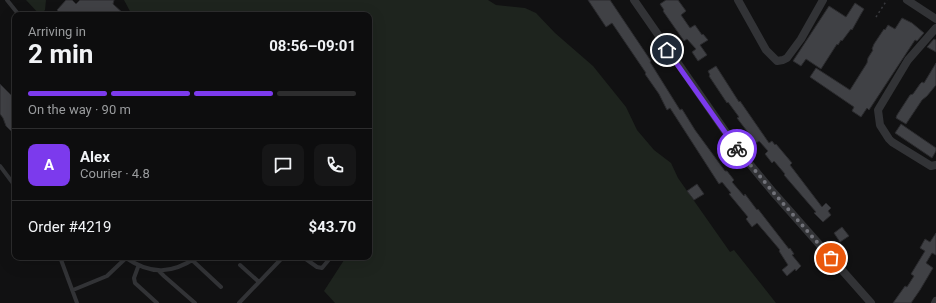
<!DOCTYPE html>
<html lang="en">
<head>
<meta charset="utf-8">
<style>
	:root { --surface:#0d0d0e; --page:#161617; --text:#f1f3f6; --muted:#9a9c9e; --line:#2d2d2e; --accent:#7c3aed }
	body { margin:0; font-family:Roboto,sans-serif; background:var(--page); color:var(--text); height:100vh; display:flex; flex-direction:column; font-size:15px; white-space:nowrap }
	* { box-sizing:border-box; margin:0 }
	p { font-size:13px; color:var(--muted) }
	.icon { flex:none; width:22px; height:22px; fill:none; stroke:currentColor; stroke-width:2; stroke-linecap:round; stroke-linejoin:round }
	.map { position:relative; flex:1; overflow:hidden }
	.side { position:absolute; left:12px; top:12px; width:360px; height:248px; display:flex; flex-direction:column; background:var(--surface); border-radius:8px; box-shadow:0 4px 16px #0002,0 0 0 1px var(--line) }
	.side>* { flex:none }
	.pin { position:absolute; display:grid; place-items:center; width:34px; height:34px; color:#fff; margin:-17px; border:2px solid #fff; border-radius:50%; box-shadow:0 1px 4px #0007 }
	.courier { position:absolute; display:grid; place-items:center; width:40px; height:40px; margin:-20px; border:3px solid #7c3aed; border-radius:50%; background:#fff; color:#222; box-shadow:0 1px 5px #0007 }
	.overview em { font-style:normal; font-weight:700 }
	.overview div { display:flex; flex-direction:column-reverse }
	.overview { display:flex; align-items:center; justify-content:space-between; height:68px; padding:0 16px }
	h1 { font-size:26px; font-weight:700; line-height:30px }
	.bar { display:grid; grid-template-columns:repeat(4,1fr); gap:6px 4px; align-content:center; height:48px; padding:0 16px }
	.bar i { height:5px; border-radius:3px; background:var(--line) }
	.bar .current { background:var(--accent) }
	.bar p { grid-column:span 4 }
	.line { display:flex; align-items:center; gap:10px; padding:0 16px; border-top:1px solid var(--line) }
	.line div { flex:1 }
	.round { display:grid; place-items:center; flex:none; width:42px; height:42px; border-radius:8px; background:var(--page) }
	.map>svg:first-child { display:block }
</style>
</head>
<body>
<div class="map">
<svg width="936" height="303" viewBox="0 0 936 303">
	<rect width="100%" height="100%" fill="#111112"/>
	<path fill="#1e241e" d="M26,0H46L45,10L40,15Z
		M124,0H488L496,5L525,8L536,13L555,33L593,66L626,107L637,130L654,150L671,163L678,178L730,252L734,250L776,303H335L324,291L346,257H369V15H132Z"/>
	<path fill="#404145" stroke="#2b2b2e" d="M66,0H72L76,4L80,0H114L113,4L125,15H62L57,10Z
		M588,0H610L651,61L650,62L680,110L682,109L695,130L725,171H727L734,180L732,182L744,196L745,194L757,210L758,209L789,249L790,248L794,254L792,255L801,266L796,271L795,269L787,276L782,270L788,265L779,251L780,250L757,223L752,227L746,219L748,217L729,194L731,193L722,182L719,184L670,108L667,110L659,94L645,74L646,73L612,23L606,27Z
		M666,0H678L686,11L681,15L690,28L695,25L702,35L703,34L708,40L700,45L707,55L698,61L692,52L696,49L687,39L684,41L663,11L664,10L660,4Z
		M855,3L864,9L861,14L852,30L851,29L842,41L841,40L838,45L837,44L821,69L806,59L801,66L793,61L829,6L846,17Z
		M902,18L912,23L924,33L917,41L915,40L869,110L867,108L861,117L852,111L854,107L810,77L816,68L850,90L867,63L868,58L873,50L872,49L874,44L884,29L885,30L888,25L895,29Z
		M934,39L936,40V52L927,47Z
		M936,63V85L927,96L922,100L906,124L896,118L897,115L910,95L913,94L920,84L922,82L924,83Z
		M716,66L739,102L740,101L769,143L772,141L775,145L776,144L792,163L790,165L822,207L826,203L831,208L828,211L831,215L823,222L814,213L816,212L784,175L785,174L774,161L772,163L765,154L768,151L759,141L756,143L737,118L739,117L728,102L727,103L709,76L710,75L708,71Z
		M0,84L15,99V135L6,126L3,118L0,114Z
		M901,124L936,148V151L932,158L895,133Z
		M697,184L704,194L694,200L687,191Z
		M842,227L849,236L840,242L834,233Z
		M936,233V255L932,253L926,263L933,268L920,290L911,303H893L905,286L907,287L914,276L911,274L925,251L920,248L925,239L930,242Z"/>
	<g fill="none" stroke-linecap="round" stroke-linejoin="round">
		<path stroke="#38393d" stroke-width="1.5" stroke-dasharray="2 3" stroke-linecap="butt" d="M876,17L887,0"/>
		<path stroke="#323336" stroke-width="4" d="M7,0L19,15
			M0,166L15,186
			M60,257L77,303
			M303,257L317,267L322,268L331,257
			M126,258C151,275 172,274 197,257
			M192,260L221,287
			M240,265L259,282
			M138,267L134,278L135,283L157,303
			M159,271L164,276L195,303
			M73,290L107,276L127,257
			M239,303L283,257"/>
		<path stroke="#323336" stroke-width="8" d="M634,0L739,151L773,192L871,303
			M738,0L766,50L777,61L783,60L787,58L801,39L823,0
			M907,0L936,19
			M936,28L908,60L878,110L880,125L889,139L892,142L931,166L936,165
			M935,303L936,301"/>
	</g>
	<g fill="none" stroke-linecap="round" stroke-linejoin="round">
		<path stroke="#717279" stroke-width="4" stroke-dasharray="0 7.2" d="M737,149L773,192L831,258"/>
		<path stroke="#7c3aed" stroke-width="5" d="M667,50L737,149"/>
	</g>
</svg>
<div class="pin" style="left:831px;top:258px;background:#ea580c"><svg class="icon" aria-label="bag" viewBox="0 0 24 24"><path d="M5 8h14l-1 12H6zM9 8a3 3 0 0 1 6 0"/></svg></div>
<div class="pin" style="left:667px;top:50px;background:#1f2937"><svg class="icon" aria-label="home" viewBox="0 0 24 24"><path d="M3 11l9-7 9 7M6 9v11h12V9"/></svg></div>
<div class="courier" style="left:737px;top:149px"><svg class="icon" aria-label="bike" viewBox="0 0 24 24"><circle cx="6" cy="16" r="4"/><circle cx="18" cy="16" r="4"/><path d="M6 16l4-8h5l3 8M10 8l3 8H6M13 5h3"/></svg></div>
<section class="side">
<div class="overview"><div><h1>2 min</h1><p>Arriving in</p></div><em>08:56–09:01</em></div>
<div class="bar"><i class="current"></i><i class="current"></i><i class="current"></i><i></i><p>On the way · 90 m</p></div>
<div class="line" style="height:72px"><b class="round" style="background:var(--accent);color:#fff">A</b><div><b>Alex</b><p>Courier · 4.8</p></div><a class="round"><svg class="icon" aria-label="chat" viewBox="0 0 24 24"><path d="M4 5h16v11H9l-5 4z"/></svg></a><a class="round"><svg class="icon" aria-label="phone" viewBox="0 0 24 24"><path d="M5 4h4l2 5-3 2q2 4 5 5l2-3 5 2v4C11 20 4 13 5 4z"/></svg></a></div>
<div class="line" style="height:52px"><div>Order #4219</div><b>$43.70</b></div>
</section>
</div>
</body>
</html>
